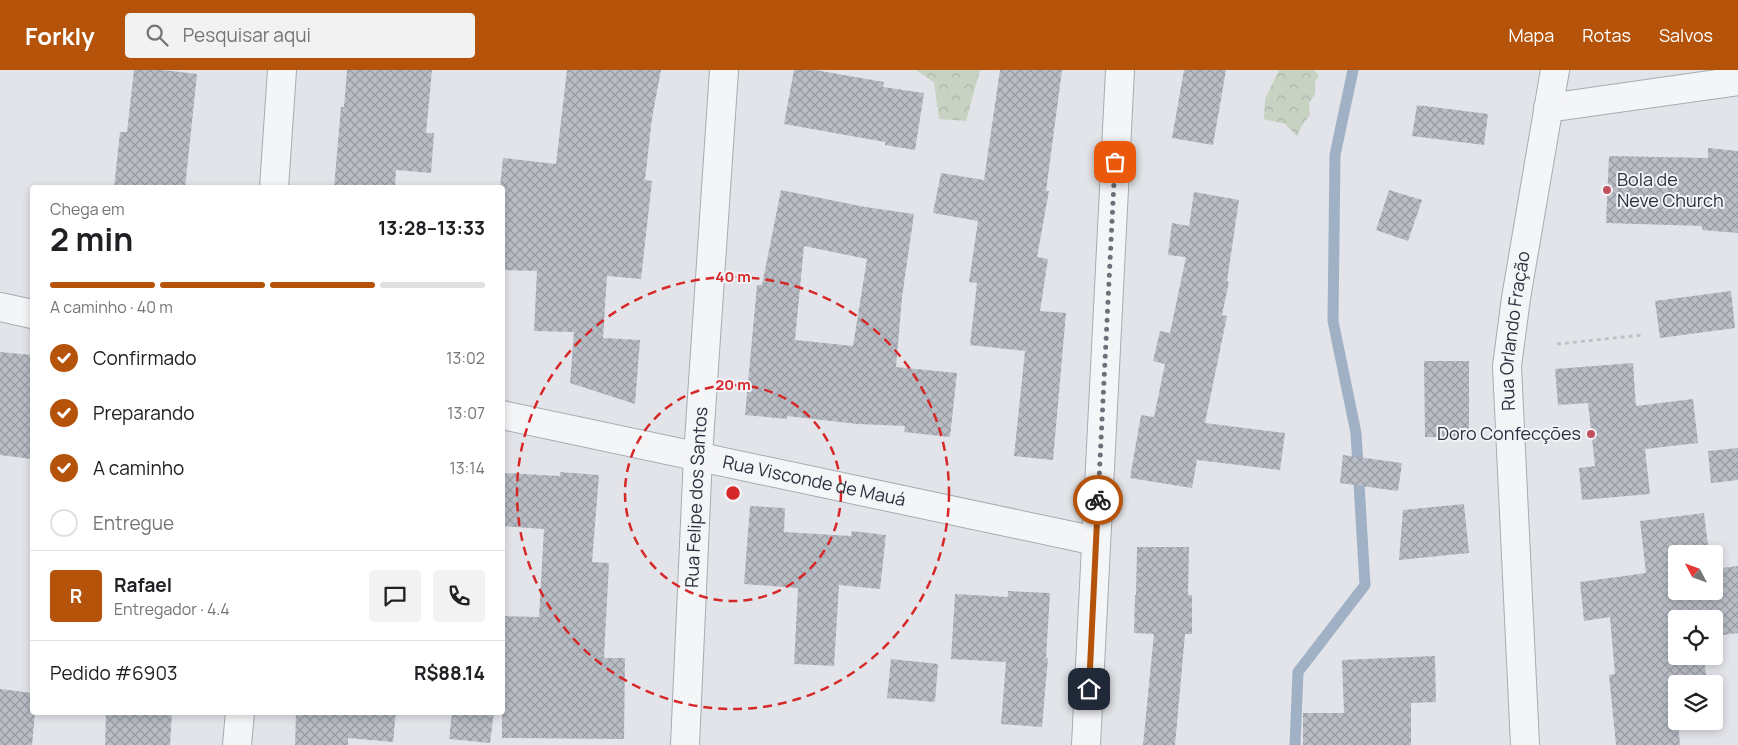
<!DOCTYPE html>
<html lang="pt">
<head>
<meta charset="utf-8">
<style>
	:root { --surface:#fff; --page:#f2f2f2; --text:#202124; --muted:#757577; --line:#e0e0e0; --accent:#b45309 }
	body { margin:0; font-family:Manrope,sans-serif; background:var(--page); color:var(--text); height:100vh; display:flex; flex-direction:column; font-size:19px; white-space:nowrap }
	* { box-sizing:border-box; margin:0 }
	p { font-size:16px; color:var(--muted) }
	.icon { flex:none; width:28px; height:28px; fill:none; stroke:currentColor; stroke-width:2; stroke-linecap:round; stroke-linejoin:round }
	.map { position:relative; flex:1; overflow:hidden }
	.drawer { position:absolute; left:30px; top:115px; width:475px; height:530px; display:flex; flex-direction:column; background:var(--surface); border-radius:5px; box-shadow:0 2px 8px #0003 }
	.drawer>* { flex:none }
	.needle { width:32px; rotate:311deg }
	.fabs { position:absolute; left:1668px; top:475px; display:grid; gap:10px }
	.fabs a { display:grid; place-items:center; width:55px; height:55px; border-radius:5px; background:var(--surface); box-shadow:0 2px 8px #0003; font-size:25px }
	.pin { position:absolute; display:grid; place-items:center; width:42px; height:42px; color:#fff; margin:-21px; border-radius:10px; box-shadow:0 2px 8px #0006 }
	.courier { position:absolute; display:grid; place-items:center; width:50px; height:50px; margin:-25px; border:4px solid #b45309; border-radius:50%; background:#fff; color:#222; box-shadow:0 1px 6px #0007 }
	.summary em { font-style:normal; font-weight:700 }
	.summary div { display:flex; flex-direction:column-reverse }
	.summary { display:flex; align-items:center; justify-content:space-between; height:85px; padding:0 20px }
	h1 { font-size:32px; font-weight:700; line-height:38px }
	.bar { display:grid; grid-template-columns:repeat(4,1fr); gap:8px 5px; align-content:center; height:60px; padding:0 20px }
	.bar i { height:6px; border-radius:4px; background:var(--line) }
	.bar .active { background:var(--accent) }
	.bar p { grid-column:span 4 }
	.line { display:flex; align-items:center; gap:12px; padding:0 20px; border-top:1px solid var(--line) }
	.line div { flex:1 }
	.round { display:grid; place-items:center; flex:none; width:52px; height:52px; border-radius:5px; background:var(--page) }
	ol { padding:0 20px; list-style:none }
	li { display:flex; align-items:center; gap:15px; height:55px }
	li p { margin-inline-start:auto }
	li .icon { padding:5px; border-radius:50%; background:var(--accent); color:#fff; stroke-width:4 }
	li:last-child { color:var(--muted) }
	li i { width:28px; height:28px; border:2px solid var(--line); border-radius:50% }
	header { display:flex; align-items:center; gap:30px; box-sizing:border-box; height:70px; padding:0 25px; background:var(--accent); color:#fff }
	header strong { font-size:24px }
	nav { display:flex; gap:28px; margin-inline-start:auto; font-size:18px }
	.search { width:350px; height:45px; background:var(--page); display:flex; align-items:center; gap:12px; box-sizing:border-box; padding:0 18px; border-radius:5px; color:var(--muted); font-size:19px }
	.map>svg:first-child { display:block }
</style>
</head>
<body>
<header>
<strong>Forkly</strong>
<div class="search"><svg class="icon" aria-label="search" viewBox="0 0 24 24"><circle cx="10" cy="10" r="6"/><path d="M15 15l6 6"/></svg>Pesquisar aqui</div>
<nav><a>Mapa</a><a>Rotas</a><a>Salvos</a></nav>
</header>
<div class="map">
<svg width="1738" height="675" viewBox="0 0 1738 675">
	<defs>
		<pattern id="forest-crowns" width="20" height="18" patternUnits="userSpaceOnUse" patternTransform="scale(1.25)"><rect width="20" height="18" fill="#c7d2c3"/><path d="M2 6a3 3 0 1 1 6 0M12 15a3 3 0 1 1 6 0" fill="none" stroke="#abb5a9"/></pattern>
		<pattern id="building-cross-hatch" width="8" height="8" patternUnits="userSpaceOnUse" patternTransform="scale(1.25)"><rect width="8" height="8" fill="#b9bdc5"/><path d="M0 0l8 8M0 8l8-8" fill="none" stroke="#979aa1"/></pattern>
	</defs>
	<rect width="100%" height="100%" fill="#e2e4e9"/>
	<path fill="url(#forest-crowns)" d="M916,0H980L966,51L939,49L934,12Z
		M1279,0H1314L1319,5L1315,12V24L1309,34L1310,45L1303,54L1297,66L1285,54L1264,49L1265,29Z"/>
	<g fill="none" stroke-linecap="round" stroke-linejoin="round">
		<path stroke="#a0b1c6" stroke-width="11" d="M1295,675L1298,602L1365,515L1356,363L1333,251L1335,85L1353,0"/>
	</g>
	<path fill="url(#building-cross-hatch)" fill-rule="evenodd" d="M134,0H163L197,4L185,118H114L120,62H127Z
		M347,0H432L426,63H434L431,103L396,100L395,118H334L341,37H344Z
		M567,0H661L652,48L645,110L652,111L641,209L607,206L603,268L640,270L635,334L570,313L574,262L534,261L537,201L502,200V118H500L503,88L556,94Z
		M794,0H815L884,12L883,17L924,23L915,80L885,75V72L784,54Z
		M1000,0H1062L1046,121H1049L1037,187L1048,189L1040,241L1066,243L1053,390L1014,386L1025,281L970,275L977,213L969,212L978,151L933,143L941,103L984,110Z
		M1184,0H1226L1213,75L1172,68Z
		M1417,35L1488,44L1484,75L1412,66Z
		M1708,78L1738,81V163L1702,160V156L1606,153L1609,86L1708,88Z
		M781,120L865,137L914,144L902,227L896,297L957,303L950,367L904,362L905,356L858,354L787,346V349L745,345L757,215H762ZM804,176L867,189L853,276L795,270Z
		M1389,120L1422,130L1408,171L1376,160Z
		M1194,122L1239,130L1227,211L1229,212L1222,245L1227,246L1205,353L1285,363L1280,400L1197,390L1192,418L1130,408L1141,345L1154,347L1165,294L1153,291L1160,261L1170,263L1186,187L1168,185L1172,153L1189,156Z
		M1731,221L1735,258L1660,268L1655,231Z
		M0,282L32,285V389L0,385Z
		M1424,291H1469V367H1425Z
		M1633,293L1636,336L1693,329L1698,373L1645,379L1650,424L1582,430L1579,398L1595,396L1588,333L1558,335L1555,299Z
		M1738,378V410L1711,413L1708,381Z
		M1343,385L1402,393L1398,421L1340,413Z
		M560,402L599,405L592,492L609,493L604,588H625L624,669L502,668V546L539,547L544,459L502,456V403L560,406Z
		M1464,434L1469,483L1399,490L1403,440Z
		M750,436L785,438L784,462L851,466L852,461L886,465L880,519L839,515L834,596L794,594L798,518L744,514Z
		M1704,443L1709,484H1676V521H1714V499L1738,496V563L1714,566V549H1676V586H1704L1707,614H1675L1676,651H1678L1680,675H1616L1609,605L1615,604L1610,547L1584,551L1580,512L1646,503L1640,451Z
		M1137,477H1189L1188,525H1192V564H1185L1175,675H1143L1154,564L1134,563L1135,525H1136Z
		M1008,521L1050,523L1046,588H1048L1042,657L1001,654L1006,592L951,589L955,524L1008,527Z
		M1435,586L1436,632L1411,633V675H1303V643H1344L1342,590Z
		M891,589L938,594L935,632L887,628Z
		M0,619L32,623V642H35L32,675H0Z
		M106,642H172L170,675H105Z
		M296,642H396L393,672L348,668V675H295Z
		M452,642H494L490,673L449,669Z"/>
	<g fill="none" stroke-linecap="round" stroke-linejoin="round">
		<g stroke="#a7abb3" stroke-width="30">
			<g id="minor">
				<path d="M1548,38L1738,11"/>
				<path d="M274,118L282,0"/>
				<path d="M0,237L32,244"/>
				<path id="s1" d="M502,345L1096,471"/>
				<path d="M237,675L240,642"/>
				<path id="s2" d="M685,675L698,386L724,0"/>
				<path d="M1086,675L1120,0"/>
				<path id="s3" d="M1525,675L1507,296L1516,228L1555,0"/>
			</g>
		</g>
		<path stroke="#c0c2c7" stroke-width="3" stroke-dasharray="4 4" stroke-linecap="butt" d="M1557,274L1643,265"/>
		<use href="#minor" stroke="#f4f5f7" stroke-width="28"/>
	</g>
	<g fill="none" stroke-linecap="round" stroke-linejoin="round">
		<path stroke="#6b707a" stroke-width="5" stroke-dasharray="0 9" d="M1098,430L1115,92"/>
		<path stroke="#b45309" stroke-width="6" d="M1089,619L1098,430"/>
	</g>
	<g fill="none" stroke="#d62828" stroke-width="2.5" stroke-dasharray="9 6">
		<circle cx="733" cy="423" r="108"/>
		<circle cx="733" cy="423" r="216"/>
	</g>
	<g fill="#c35160" stroke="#f1f3f6" stroke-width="2">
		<circle cx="1607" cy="120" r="5"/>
		<circle cx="1591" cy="364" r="5"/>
	</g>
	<g text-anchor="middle" stroke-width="4" stroke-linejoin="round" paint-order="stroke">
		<g font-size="18" fill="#2b323f" stroke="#f1f3f6" text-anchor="start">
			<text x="1617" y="116">Bola de<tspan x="1617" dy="21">Neve Church</tspan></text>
			<text x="1581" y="370" text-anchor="end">Doro Confecções</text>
		</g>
		<g font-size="18" fill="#2b323f" stroke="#f1f3f6">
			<text dy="6" stroke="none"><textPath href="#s3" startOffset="415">Rua Orlando Fração</textPath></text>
			<text dy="6" stroke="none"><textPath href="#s1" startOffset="319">Rua Visconde de Mauá</textPath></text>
			<text dy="6" stroke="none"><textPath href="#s2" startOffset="248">Rua Felipe dos Santos</textPath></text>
		</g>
	</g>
	<circle cx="733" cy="423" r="8" fill="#d62828" stroke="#f1f3f6" stroke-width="2.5"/>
	<g font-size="15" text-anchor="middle" font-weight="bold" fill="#d62828" stroke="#f1f3f6" stroke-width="4" stroke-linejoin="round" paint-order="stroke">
		<text x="733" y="212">40 m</text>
		<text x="733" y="320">20 m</text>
	</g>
</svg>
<div class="fabs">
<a><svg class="needle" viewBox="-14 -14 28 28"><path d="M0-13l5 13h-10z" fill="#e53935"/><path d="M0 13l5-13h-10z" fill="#757577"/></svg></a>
<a><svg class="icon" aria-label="locate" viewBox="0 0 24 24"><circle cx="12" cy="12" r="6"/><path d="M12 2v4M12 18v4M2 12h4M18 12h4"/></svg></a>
<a><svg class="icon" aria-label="layers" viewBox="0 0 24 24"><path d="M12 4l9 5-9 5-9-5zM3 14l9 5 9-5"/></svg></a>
</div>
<div class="pin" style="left:1115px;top:92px;background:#ea580c"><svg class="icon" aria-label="bag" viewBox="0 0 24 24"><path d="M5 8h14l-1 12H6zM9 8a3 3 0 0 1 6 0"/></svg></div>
<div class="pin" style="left:1089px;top:619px;background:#1f2937"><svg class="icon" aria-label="home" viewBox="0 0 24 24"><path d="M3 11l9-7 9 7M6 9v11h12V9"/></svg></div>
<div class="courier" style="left:1098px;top:430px"><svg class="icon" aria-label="bike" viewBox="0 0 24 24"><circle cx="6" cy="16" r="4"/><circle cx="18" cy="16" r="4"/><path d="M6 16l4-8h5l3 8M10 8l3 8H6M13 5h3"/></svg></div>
<section class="drawer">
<div class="summary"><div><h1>2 min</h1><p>Chega em</p></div><em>13:28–13:33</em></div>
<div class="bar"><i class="active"></i><i class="active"></i><i class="active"></i><i></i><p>A caminho · 40 m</p></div>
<ol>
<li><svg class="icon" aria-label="check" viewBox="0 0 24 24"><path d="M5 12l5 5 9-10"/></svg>Confirmado<p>13:02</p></li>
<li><svg class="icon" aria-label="check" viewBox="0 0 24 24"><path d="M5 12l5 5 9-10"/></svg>Preparando<p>13:07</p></li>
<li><svg class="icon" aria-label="check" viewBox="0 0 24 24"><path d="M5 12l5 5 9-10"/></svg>A caminho<p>13:14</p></li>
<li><i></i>Entregue</li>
</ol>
<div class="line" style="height:90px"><b class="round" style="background:var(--accent);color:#fff">R</b><div><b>Rafael</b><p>Entregador · 4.4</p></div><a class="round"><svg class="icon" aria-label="chat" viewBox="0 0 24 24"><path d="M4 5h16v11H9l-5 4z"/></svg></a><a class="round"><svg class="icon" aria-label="phone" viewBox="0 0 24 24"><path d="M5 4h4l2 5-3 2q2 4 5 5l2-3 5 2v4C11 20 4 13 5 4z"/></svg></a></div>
<div class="line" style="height:65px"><div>Pedido #6903</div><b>R$88.14</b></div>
</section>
</div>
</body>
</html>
